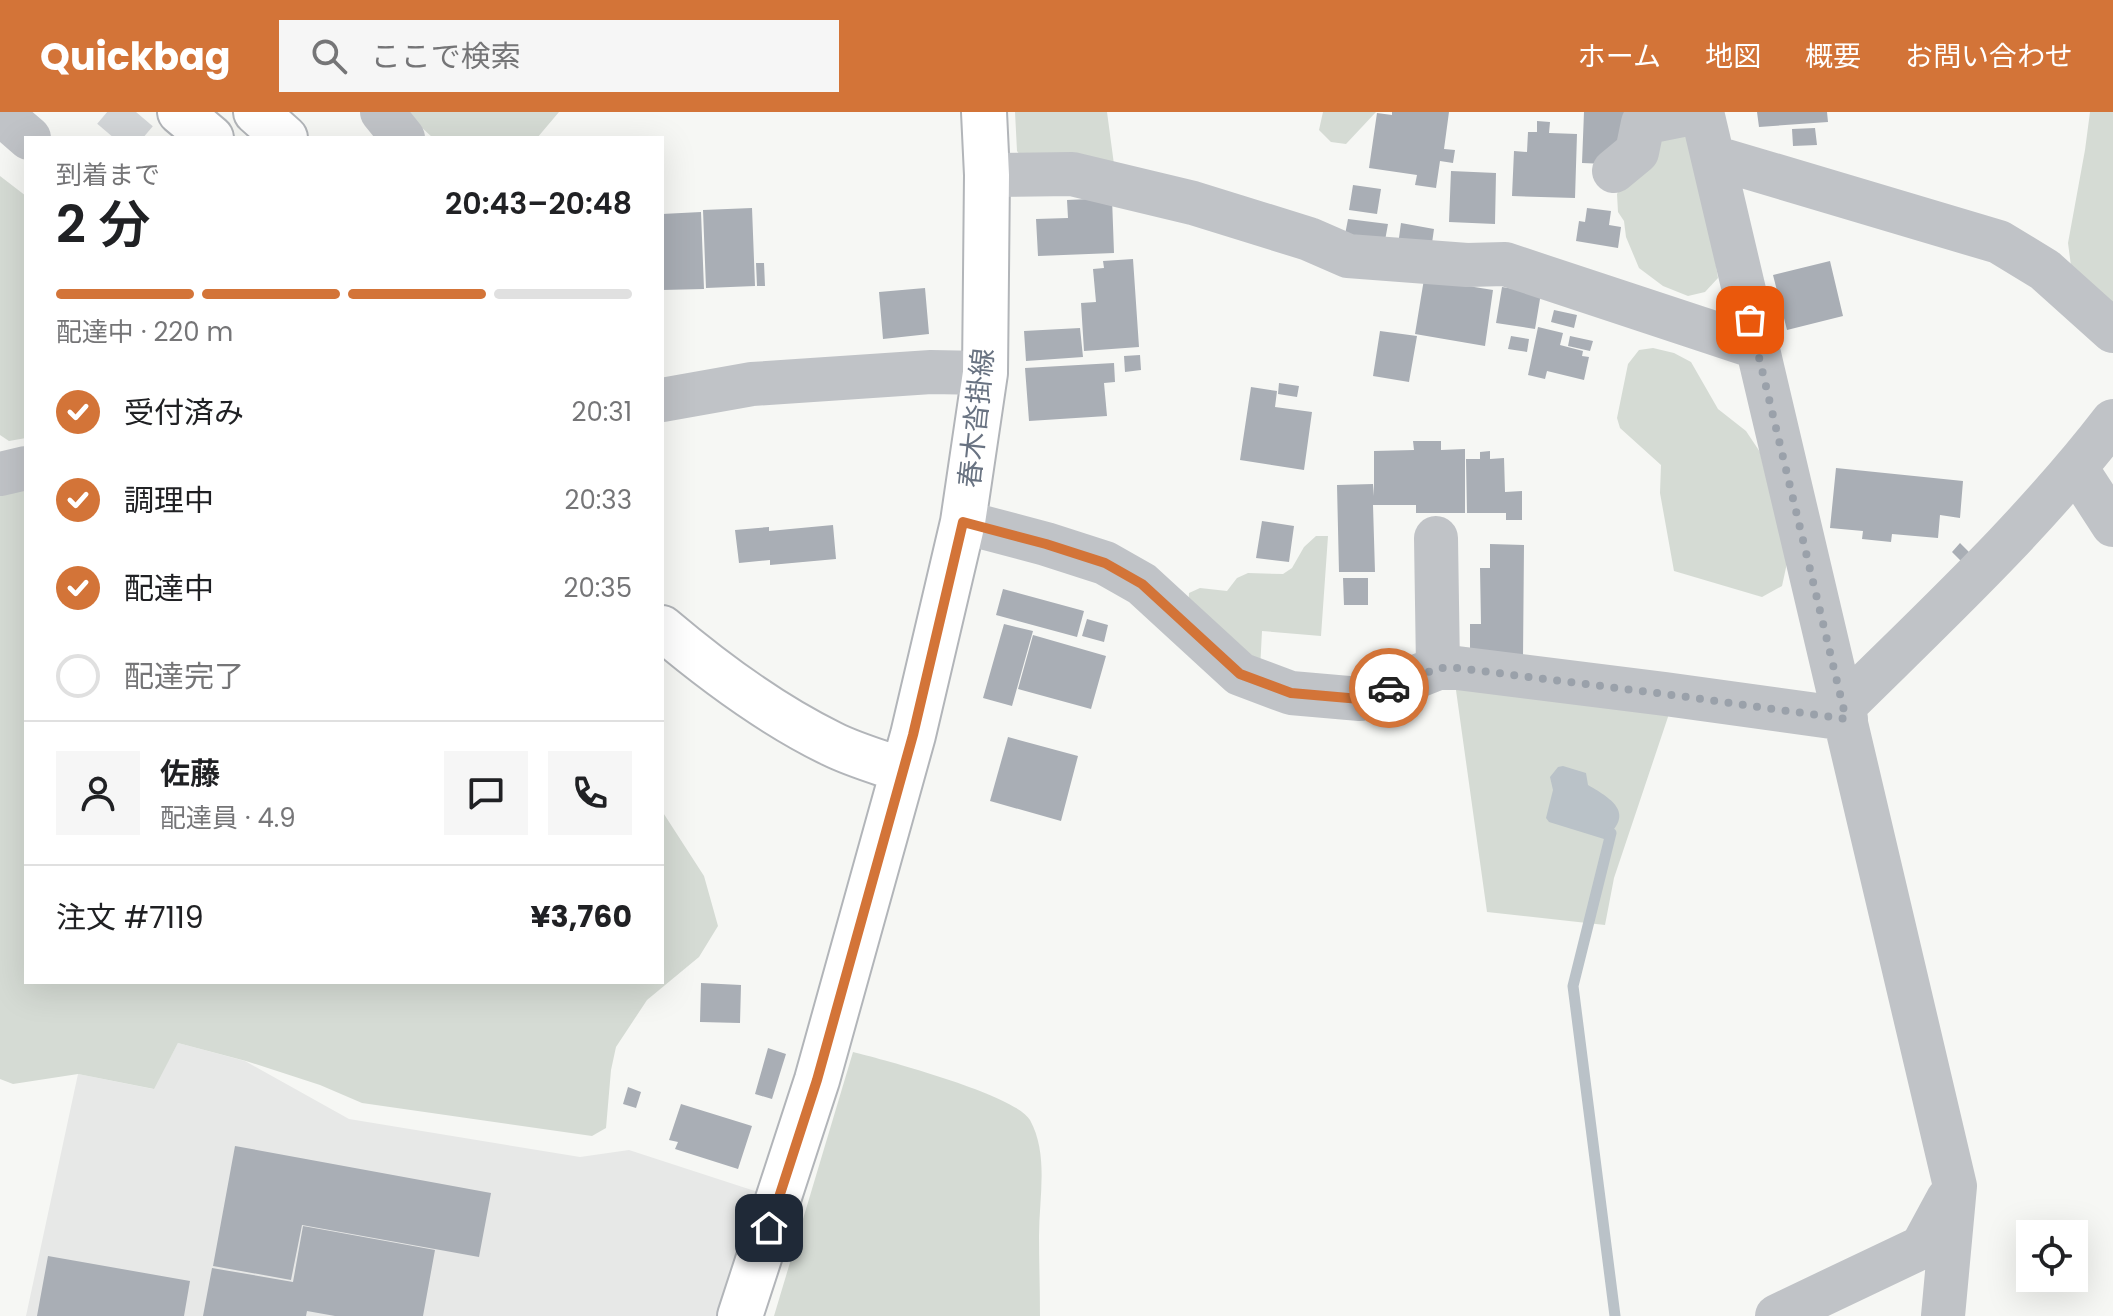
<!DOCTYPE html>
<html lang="ja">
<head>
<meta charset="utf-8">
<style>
	:root { --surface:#fff; --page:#f6f6f6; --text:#202124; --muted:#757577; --line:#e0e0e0; --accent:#d37438 }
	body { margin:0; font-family:Poppins,"Noto Sans JP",sans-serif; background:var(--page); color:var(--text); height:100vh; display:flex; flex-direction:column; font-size:30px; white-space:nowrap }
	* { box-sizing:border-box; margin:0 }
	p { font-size:26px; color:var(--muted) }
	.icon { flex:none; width:44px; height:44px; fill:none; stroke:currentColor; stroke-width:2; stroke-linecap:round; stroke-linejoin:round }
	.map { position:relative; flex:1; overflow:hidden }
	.details { position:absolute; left:24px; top:24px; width:640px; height:848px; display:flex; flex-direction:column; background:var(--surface); border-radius:0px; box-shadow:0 8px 32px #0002 }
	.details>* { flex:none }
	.tools { position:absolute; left:2016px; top:1108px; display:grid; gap:16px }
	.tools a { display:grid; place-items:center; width:72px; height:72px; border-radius:0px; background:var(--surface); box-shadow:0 8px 32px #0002; font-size:40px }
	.pin { position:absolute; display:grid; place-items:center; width:68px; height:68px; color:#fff; margin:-34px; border-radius:16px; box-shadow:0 4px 12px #0006 }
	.courier { position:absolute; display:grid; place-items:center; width:80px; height:80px; margin:-40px; border:6px solid #d37438; border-radius:50%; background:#fff; color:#222; box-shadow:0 2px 10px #0007 }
	.head em { font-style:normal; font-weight:600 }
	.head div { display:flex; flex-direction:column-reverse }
	.head { display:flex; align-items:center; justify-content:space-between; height:136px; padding:0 32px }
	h1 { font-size:52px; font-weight:600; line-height:60px }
	.bar { display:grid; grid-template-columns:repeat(4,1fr); gap:12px 8px; align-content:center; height:96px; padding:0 32px }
	.bar i { height:10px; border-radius:6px; background:var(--line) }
	.bar .current { background:var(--accent) }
	.bar p { grid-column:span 4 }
	.line { display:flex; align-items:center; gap:20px; padding:0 32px; border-top:2px solid var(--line) }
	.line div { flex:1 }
	.round { display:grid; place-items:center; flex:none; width:84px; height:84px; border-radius:0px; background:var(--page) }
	ol { padding:0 32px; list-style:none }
	li { display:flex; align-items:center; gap:24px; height:88px }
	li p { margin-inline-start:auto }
	li .icon { padding:8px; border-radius:50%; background:var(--accent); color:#fff; stroke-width:4 }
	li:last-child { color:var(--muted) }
	li i { width:44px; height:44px; border:4px solid var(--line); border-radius:50% }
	header { display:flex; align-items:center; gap:48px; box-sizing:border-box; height:112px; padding:0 40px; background:var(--accent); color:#fff }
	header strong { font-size:38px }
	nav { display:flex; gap:44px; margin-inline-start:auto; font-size:28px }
	.search { width:560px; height:72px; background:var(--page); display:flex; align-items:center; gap:20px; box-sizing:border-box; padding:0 28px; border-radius:0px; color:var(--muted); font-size:30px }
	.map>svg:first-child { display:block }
</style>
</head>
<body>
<header>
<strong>Quickbag</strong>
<div class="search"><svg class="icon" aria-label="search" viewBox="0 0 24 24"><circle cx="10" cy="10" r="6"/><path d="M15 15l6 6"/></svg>ここで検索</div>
<nav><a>ホーム</a><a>地図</a><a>概要</a><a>お問い合わせ</a></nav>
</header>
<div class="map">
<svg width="2113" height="1204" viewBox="0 0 2113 1204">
	<rect width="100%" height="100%" fill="#f6f7f4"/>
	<path fill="#e7e8e7" d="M178,931L245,949L349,1007L580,1045L629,1038L761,1081L721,1204H26L78,962L153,977Z"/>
	<path fill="#d5dbd4" d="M405,0H559L537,26H433Z
		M1015,0H1107L1115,60L1026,51L1017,39Z
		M1323,0H1376L1346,32L1331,30L1319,18Z
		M2090,0H2113V206L2073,169L2068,131L2085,38Z
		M1694,14L1718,166L1705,180L1688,184L1663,174L1639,156L1626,125L1624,109L1618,100L1617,82L1650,20Z
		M0,64L26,84V326L9,329L0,323Z
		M1653,236L1674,241L1691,250L1718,297L1746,319L1760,340L1787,451L1782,474L1762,485L1674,459L1660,381L1661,353L1620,316L1617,306L1628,252L1639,238Z
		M26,369V870H662V699L704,764L718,814L699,845L647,888L616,935L611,958L606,1016L592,1024L362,991L320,973L246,949L178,931L154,977L78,962L13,972L0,967V375Z
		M1316,424H1328L1321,524L1262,519L1260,558L1188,499L1189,481L1200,476L1227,479L1237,466L1248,461L1283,462L1292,456L1304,435Z
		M1454,564L1673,590L1614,766L1605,813L1487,800Z
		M853,940C885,948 1016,983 1030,1008C1049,1043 1039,1086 1039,1124C1039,1150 1040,1177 1040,1204H774Z"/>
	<path fill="#bac2c8" d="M1563,654L1586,661L1588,673C1614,688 1635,702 1604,727L1549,710L1546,706L1553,678L1550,665L1558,655Z"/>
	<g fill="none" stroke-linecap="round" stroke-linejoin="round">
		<path stroke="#bac2c8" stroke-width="11" d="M1611,721L1573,874L1615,1204"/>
	</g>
	<path fill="#a9aeb5" d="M1392,0H1449L1444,37L1455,38L1453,51L1440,49L1436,76L1415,73L1417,63L1369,56L1377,1L1392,3Z
		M1584,0H1630L1621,43L1606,52L1582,51Z
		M1757,0H1827L1828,10L1759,15Z
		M1537,9L1550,10L1549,21L1577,22L1575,86L1512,84L1514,39L1527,40L1528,20H1537Z
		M1815,16L1817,33L1793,34L1792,17Z
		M1451,59L1496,61L1495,112L1449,110Z
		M1353,73L1381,77L1377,102L1349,98Z
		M1112,86L1114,141L1038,144L1036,107L1068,106L1067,88Z
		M752,96L755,174L706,176L703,98Z
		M1587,96L1611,99L1609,113L1621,115L1618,136L1576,129L1579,109L1585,110Z
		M701,100L704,177L662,178V102Z
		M1348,107L1388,112L1384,134L1344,128Z
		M1401,111L1434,117L1431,138L1398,133Z
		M1133,147L1139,235L1084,239L1081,191L1096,190L1093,157L1104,156L1103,149Z
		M1830,149L1843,204L1787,218L1773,163Z
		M756,151H764L765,174H757Z
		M1424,167L1493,178L1485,234L1415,222Z
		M1502,175L1541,181L1535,217L1496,211Z
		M925,176L929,222L883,227L879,180Z
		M1554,198L1577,203L1574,216L1551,210Z
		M1538,215L1563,221L1560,233L1583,239L1582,244L1589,245L1584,268L1547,259L1545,267L1528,263Z
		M1080,216L1083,245L1026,249L1024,219Z
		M1380,219L1417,224L1409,270L1373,264Z
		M1511,224L1529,227L1527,240L1508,237Z
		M1570,224L1593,229L1590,239L1568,234Z
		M1140,243L1141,258L1125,260L1124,244Z
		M1114,251L1115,270L1104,271L1107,304L1029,309L1025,256Z
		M1279,271L1299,274L1297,285L1278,282Z
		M1251,275L1277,279L1275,295L1312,300L1304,358L1240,348Z
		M1413,329H1441V338L1465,337V401H1416V393H1373L1375,460H1339L1337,373L1373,372L1374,384V339L1414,338Z
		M1490,339V347L1504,346L1505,380L1522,379V408H1506V401H1467L1466,347H1480V340Z
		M1836,356L1963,369L1960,406L1940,403L1938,426L1892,422L1891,430L1862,427L1863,419L1830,416Z
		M1262,409L1294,414L1289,450L1256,446Z
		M833,413L836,447L770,453V448L739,451L735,418L769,415V419Z
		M1960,431L1971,442L1963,451L1952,440Z
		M1490,432L1524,433L1523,545H1470V512H1481L1480,456H1490Z
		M1343,466H1368V493H1344Z
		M1003,477L1084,499L1077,525L996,503Z
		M1087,507L1108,513L1104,530L1082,524Z
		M1004,512L1033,519L1012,594L983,586Z
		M1033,523L1106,544L1091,597L1018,577Z
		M1008,625L1078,644L1061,709L990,689Z
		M701,871L741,873L740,911L700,910Z
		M768,936L786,942L772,987L755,982Z
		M628,975L641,980L636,996L623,992Z
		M681,992L752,1014L738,1057L675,1037L678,1030L669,1028Z
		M235,1034L491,1081L479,1145L302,1113L291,1168L213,1154Z
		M303,1114L435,1138L423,1204H335L307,1199L306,1204H203L212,1156L293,1170Z
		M48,1144L190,1169L184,1204H37Z"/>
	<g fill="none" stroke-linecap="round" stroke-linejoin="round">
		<path stroke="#d3d6d8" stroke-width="44" stroke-dasharray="44 22" stroke-linecap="butt" d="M114,26L136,0"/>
		<g stroke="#b2b5b9" stroke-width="48">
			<path id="major" d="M180,0L211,26
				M256,0L285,26
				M662,516C714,560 770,602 832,632C854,643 879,650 902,658
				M740,1204L817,968L913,623L963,410L985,261L987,63L984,0"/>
		</g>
		<path stroke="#c0c3c7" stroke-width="44" d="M382,0L403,26
			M1702,0L1955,1074L1943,1204
			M0,1L29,26
			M1713,45L1999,130L2045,158L2113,219
			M1614,59L1637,40L1643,11L1698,0
			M987,63L1072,62L1193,91L1309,127L1348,144L1467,153L1505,152L1756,235
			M662,288L752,272L931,260L985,261
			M2076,356L2113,413
			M0,362L26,356
			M963,410L1046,432L1105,451L1142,472L1240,562L1291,581L1360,587L1438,556H1457L1665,582L1846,607
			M1436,426L1438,556
			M1843,595C1936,503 2033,413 2113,309
			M1777,1204L1922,1135L1948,1087"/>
		<use href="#major" stroke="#fff" stroke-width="44"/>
	</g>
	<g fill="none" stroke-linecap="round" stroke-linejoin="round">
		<path stroke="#9aa1aa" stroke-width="8" stroke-dasharray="0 14.4" d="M1389,576L1438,556H1457L1665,582L1846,607L1750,208"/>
		<path stroke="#d37438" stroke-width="10" d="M769,1116L817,968L913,623L963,410L1046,432L1105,451L1142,472L1240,562L1291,581L1360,587L1389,576"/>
	</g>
	<g text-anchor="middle" stroke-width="8" stroke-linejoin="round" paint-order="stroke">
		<g font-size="28" fill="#697382" stroke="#fff">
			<text transform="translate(976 306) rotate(-84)" y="10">春木沓掛線</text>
		</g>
	</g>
</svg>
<div class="tools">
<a><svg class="icon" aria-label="locate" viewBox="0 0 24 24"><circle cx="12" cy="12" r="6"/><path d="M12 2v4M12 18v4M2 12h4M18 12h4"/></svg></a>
</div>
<div class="pin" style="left:1750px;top:208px;background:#ea580c"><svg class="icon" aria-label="bag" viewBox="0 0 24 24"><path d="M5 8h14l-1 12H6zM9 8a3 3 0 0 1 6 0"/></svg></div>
<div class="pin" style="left:769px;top:1116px;background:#1f2937"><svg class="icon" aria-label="home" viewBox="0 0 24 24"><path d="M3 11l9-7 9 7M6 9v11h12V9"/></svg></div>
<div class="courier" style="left:1389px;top:576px"><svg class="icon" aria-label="car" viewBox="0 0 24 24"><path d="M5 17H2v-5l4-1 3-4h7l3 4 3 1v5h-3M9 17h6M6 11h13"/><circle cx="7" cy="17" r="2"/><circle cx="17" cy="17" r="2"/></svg></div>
<section class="details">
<div class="head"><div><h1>2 分</h1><p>到着まで</p></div><em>20:43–20:48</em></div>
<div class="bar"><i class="current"></i><i class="current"></i><i class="current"></i><i></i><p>配達中 · 220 m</p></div>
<ol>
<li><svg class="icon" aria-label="check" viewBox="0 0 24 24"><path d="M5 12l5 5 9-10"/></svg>受付済み<p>20:31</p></li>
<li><svg class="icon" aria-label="check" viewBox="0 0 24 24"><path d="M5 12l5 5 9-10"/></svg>調理中<p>20:33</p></li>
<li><svg class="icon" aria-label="check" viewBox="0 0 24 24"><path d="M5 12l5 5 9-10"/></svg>配達中<p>20:35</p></li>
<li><i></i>配達完了</li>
</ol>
<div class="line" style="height:144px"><a class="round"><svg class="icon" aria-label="person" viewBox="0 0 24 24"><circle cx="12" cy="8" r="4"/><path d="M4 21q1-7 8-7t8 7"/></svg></a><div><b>佐藤</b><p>配達員 · 4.9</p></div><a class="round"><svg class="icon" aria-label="chat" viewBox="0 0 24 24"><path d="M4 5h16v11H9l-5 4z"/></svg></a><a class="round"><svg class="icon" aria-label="phone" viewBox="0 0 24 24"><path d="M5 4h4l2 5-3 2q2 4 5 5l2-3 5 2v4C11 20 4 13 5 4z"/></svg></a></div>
<div class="line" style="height:104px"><div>注文 #7119</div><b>¥3,760</b></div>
</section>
</div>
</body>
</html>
